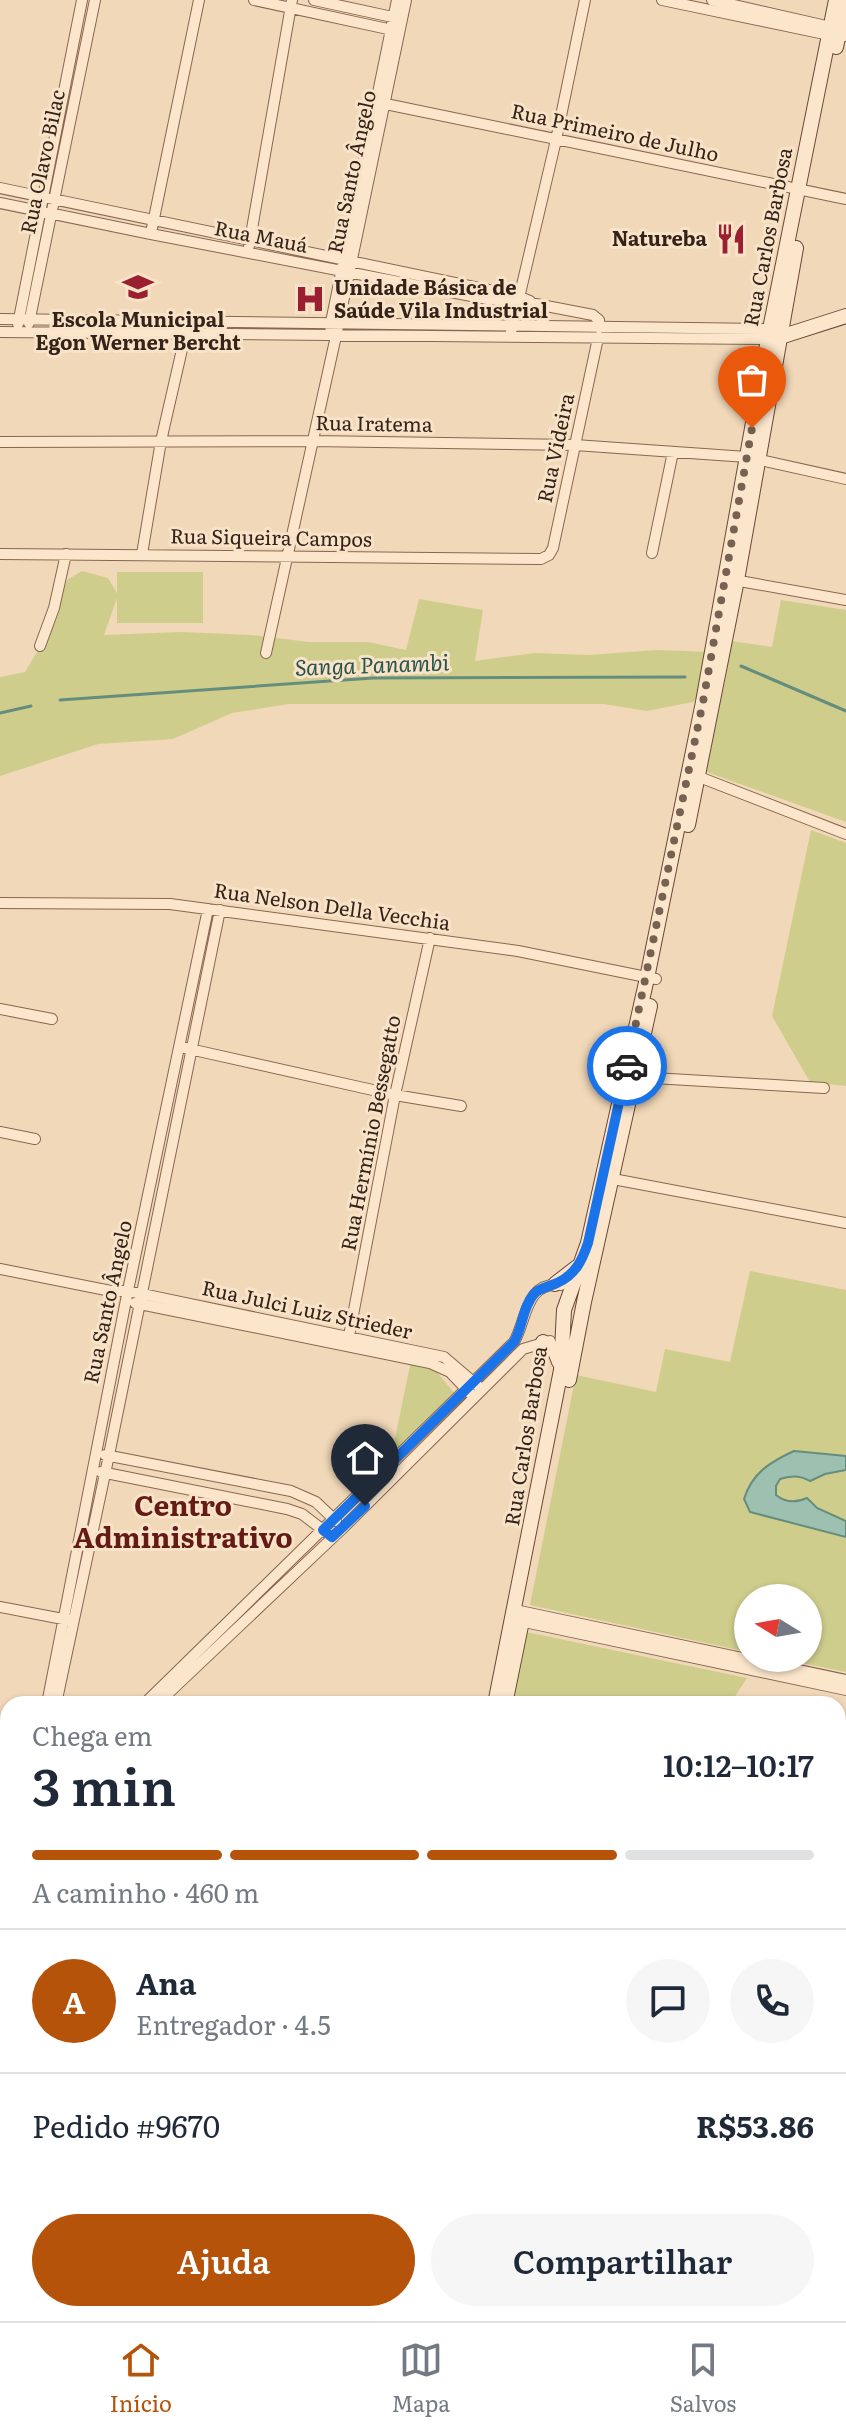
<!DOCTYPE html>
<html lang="pt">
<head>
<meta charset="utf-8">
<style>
	:root { --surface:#fff; --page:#f6f6f7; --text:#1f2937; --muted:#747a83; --line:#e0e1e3; --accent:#b45309 }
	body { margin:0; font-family:Literata,serif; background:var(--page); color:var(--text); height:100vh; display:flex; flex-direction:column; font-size:30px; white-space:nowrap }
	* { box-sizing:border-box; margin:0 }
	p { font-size:26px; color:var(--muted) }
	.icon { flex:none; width:44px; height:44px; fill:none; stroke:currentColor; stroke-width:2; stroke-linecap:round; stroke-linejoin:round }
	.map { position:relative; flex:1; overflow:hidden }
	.panel { position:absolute; left:0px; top:1696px; width:846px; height:626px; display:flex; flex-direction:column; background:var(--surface); border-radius:24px 24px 0 0; box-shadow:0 2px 6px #0004 }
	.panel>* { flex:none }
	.needle { width:52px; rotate:281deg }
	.controls { position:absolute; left:734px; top:1584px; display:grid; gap:16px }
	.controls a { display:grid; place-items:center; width:88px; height:88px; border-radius:50%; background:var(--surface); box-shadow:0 2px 6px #0004; font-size:40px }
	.pin { position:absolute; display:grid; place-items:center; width:68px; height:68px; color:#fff; margin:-82px -34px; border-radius:50% 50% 50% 0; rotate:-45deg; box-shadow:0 0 8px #0007 }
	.pin .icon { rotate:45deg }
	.courier { position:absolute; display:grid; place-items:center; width:80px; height:80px; margin:-40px; border:6px solid #1a73e8; border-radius:50%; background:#fff; color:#222; box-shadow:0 2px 10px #0007 }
	.overview em { font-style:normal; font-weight:600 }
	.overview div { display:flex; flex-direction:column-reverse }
	.overview { display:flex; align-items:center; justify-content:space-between; height:136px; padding:0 32px }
	h1 { font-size:52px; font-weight:600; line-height:60px }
	.bar { display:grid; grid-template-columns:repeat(4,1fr); gap:12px 8px; align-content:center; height:96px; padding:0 32px }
	.bar i { height:10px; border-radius:6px; background:var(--line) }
	.bar .current { background:var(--accent) }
	.bar p { grid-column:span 4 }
	.line { display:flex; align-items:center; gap:20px; padding:0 32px; border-top:2px solid var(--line) }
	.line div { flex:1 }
	.round { display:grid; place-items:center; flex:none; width:84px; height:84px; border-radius:42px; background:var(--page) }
	.primary-button { display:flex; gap:16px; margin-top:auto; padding:16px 32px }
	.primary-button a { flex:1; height:92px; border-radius:48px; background:var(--accent); color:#fff; font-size:32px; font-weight:600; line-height:92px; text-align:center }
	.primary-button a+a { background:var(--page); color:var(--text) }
	.dock { display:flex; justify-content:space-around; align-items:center; height:112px; border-top:2px solid var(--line); background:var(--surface); font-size:22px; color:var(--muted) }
	.dock a { display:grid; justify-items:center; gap:4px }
	.dock .current { color:var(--accent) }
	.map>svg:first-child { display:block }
</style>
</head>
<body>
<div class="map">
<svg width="846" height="2321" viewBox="0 0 846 2321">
	<rect width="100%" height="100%" fill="#f1d8b8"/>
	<path fill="#cfcd8c" d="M82,571L108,578L117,593V572H203V623H117V598L104,635L181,632L251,635L309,642H368L406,650L419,599L483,610L475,661L535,653L589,655L656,650L711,652L702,700L647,711L604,704H289L232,713L173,739L98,744L0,776V677L25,672L46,637L67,580Z
		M781,600L846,610V822L704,771L726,677L731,641L772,647Z
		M811,830L846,843V1086L810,1082L772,1016Z
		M750,1271L846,1290V1672L778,1658H808V1598H748V1652L530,1605L576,1375L656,1392L665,1349L730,1362Z
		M411,1361L431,1365L455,1394L392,1453Z
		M526,1632L747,1678L730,1704H512Z"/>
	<path fill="#9ec0b1" stroke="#658d7e" stroke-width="2" d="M794,1451L846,1456V1470L825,1474L810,1481C800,1475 791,1475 780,1479L776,1486V1495C786,1503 796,1503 807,1498L817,1508L846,1521V1537L750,1512L744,1499C752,1473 770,1462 794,1451Z"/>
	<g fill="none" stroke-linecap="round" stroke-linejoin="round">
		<path stroke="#658d7e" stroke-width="3" d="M741,666L846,711
			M60,700L373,678L685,677
			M0,713L31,706"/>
		<g stroke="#876752" stroke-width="12">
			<path id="street" d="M254,0L397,31
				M314,0L397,18
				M662,0L829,35L846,36
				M712,0L835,28
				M376,102L846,199
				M0,188L518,296L530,301
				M0,203L151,234L487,299L536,304L593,315L599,320V328
				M152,228L199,0
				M249,246L292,0
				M0,319L770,329
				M29,323L95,0
				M18,324L82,0
				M330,327L397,0
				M0,332L768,339
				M511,332L556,140L585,0
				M0,442L313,441L575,445L747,457L846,479
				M652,553L673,452
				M0,554L541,559L549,555L553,548L598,338
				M142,554L161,441L186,332
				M734,580L846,600
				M40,646L54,608L66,554
				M266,653L336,336L406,0
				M694,775L846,834
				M0,903L170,904L518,951L656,979
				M0,1009L52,1019
				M185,1048L395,1095L461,1106
				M636,1077L824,1088
				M0,1132L35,1139
				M613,1179L846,1223
				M0,1269L111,1291H128L444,1357L478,1386
				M135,1303L430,1363L450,1372L470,1393
				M349,1336L395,1095L430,938
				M105,1455L291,1491L316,1502L336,1521
				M101,1472L287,1509L302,1514L327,1533
				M0,1607L68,1620
				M515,1610L846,1680
				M515,1620L846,1690
				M47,1704L126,1300L208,909
				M56,1704L109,1455L220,910
				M144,1704L514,1342C527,1320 525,1281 561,1285
				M157,1704L343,1528L523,1349L550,1341
				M0,1782L8,1783
				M0,1847L8,1839
				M838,2282L846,2284
				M611,2321L612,2314
				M706,2321L707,2314
				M795,2321L796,2314"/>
		</g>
		<g stroke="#694836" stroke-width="16">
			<path id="secondary" d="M836,47L846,1
				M774,339L846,316
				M688,825L737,580L796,248
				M555,1284L577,1267
				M543,1342L554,1349L559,1362
				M569,1380L584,1302L650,1006
				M495,1704L561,1370L564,1310L588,1243L647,978L703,702L768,339L836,0
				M505,1704L522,1621
				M190,2321L191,2314
				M205,2321L206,2314"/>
		</g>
		<use href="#street" stroke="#fbe6cc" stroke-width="10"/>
		<use href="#secondary" stroke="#fbe6cc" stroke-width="14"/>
	</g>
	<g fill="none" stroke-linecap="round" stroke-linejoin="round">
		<path stroke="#776251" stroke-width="8" stroke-dasharray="0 14.4" d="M627,1066L703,702L752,428"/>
		<path stroke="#1a73e8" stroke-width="10" d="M365,1506L332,1537L323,1530L514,1342C523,1327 522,1308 534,1294C540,1287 549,1287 557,1283C575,1275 582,1261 588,1243L627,1066"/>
	</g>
	<defs>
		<g id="restaurant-bare" transform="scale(2.4)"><path d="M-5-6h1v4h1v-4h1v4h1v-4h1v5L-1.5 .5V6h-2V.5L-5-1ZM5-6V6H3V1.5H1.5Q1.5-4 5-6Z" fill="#9a1f31" stroke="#f8e3c8" stroke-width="2.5" paint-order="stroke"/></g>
		<g id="school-bare" transform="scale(2.4)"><path d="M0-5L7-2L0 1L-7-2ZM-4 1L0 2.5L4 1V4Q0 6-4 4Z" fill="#9a1f31" stroke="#f8e3c8" stroke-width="2.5" paint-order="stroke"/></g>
		<g id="hospital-bare" transform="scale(2.4)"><path d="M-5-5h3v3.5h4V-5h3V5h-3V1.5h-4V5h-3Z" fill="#9a1f31" stroke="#f8e3c8" stroke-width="2.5" paint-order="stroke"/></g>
	</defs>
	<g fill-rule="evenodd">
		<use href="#restaurant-bare" x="731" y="239"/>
		<use href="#school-bare" x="138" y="287"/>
		<use href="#hospital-bare" x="310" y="299"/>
	</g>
	<g text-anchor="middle" stroke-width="6" stroke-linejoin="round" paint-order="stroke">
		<g font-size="20" fill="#352319" stroke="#f8e3c8">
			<text transform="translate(615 133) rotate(12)" y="7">Rua Primeiro de Julho</text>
			<text transform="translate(43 162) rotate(-78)" y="7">Rua Olavo Bilac</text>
			<text transform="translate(352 172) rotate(-78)" y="7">Rua Santo Ângelo</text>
			<text transform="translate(261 237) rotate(11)" y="7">Rua Mauá</text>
			<text transform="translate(768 237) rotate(-79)" y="7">Rua Carlos Barbosa</text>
			<text transform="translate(374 424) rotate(1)" y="7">Rua Iratema</text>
			<text transform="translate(556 448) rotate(-78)" y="7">Rua Videira</text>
			<text transform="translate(271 538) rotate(1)" y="7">Rua Siqueira Campos</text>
			<text transform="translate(332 907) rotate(8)" y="7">Rua Nelson Della Vecchia</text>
			<text transform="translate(371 1133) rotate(-79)" y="7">Rua Hermínio Bessegatto</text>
			<text transform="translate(108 1302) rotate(-78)" y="7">Rua Santo Ângelo</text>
			<text transform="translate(307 1310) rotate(12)" y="7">Rua Julci Luiz Strieder</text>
			<text transform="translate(526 1436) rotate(-81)" y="7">Rua Carlos Barbosa</text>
		</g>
		<g font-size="20" font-weight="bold" fill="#352319" stroke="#f8e3c8" text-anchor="end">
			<text x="707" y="246">Natureba</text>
			<text x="334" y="295" text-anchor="start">Unidade Básica de<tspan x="334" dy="23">Saúde Vila Industrial</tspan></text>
			<text x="138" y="327" text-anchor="middle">Escola Municipal<tspan x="138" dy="23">Egon Werner Bercht</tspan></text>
		</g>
		<g font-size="22" font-style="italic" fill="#27564d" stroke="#f8e3c8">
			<text transform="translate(372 665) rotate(-2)" y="8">Sanga Panambi</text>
		</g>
		<g font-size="28" font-weight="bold" fill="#641b15" stroke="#f8e3c8">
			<text x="183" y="1516">Centro<tspan x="183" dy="32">Administrativo</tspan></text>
		</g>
	</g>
</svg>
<div class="controls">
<a><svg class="needle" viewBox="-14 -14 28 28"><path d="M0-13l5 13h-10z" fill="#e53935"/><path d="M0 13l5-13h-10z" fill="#747a83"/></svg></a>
</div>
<div class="pin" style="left:752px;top:428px;background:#ea580c"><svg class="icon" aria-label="bag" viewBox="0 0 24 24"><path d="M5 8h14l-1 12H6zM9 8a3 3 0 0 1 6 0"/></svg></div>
<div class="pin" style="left:365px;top:1506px;background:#1f2937"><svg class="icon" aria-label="home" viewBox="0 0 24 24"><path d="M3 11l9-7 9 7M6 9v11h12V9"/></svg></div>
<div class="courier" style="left:627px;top:1066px"><svg class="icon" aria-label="car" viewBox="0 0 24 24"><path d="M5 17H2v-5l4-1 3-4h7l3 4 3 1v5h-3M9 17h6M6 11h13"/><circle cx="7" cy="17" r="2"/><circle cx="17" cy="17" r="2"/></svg></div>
<section class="panel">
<div class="overview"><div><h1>3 min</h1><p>Chega em</p></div><em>10:12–10:17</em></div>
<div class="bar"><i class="current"></i><i class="current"></i><i class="current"></i><i></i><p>A caminho · 460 m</p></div>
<div class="line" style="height:144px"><b class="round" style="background:var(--accent);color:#fff">A</b><div><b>Ana</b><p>Entregador · 4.5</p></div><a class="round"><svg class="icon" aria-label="chat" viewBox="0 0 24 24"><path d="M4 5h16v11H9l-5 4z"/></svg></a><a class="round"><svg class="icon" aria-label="phone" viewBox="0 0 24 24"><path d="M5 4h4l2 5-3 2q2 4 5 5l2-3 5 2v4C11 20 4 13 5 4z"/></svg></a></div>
<div class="line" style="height:104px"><div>Pedido #9670</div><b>R$53.86</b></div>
<div class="primary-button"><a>Ajuda</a><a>Compartilhar</a></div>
</section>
</div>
<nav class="dock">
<a class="current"><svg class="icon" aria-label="home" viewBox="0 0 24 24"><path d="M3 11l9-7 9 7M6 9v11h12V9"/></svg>Início</a>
<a><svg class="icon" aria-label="map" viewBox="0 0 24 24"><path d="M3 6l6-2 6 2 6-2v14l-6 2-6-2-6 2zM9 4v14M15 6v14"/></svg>Mapa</a>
<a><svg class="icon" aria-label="saved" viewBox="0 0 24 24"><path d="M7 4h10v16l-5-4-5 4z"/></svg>Salvos</a>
</nav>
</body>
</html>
